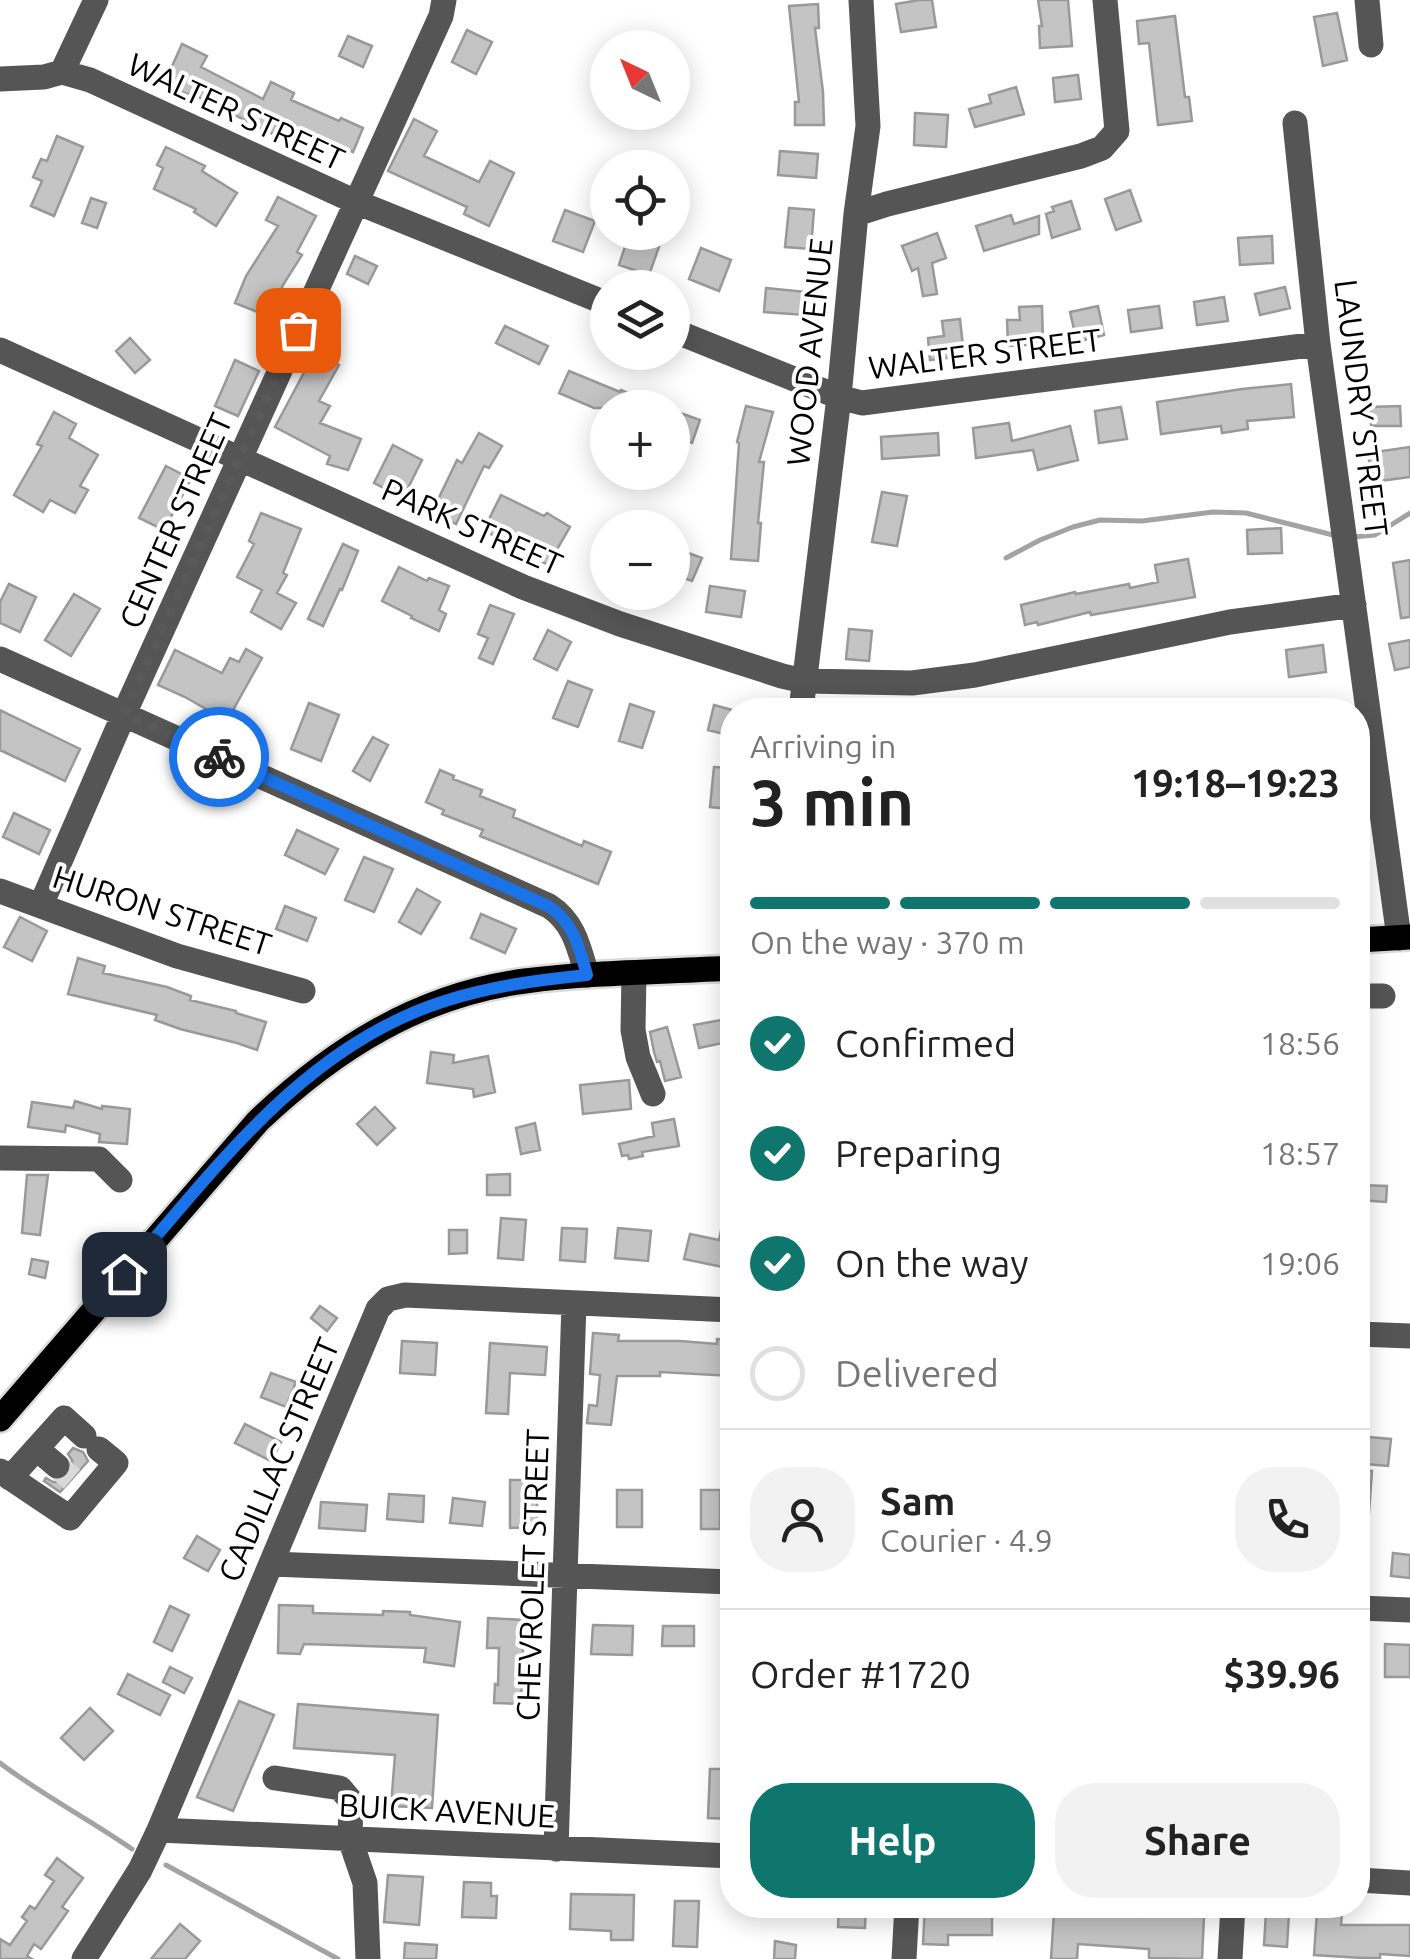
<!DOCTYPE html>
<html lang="en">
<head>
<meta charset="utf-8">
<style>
	:root { --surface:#fff; --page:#f2f2f2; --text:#222; --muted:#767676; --line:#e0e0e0; --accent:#0f766e }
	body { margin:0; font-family:Ubuntu,sans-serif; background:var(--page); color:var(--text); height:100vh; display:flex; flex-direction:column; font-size:38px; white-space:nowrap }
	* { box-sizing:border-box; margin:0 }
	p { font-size:32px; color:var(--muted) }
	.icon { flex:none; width:55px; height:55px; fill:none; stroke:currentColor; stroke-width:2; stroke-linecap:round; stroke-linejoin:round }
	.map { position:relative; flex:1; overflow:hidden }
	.drawer { position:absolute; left:720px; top:698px; width:650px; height:1220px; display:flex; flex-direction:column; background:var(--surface); border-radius:40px; box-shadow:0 5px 25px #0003 }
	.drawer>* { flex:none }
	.needle { width:65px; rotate:317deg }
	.tools { position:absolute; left:590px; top:30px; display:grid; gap:20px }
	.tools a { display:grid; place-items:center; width:100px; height:100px; border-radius:50%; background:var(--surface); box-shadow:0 5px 25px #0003; font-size:50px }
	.pin { position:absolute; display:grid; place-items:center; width:85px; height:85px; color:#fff; margin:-42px; border-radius:20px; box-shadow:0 5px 15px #0006 }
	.courier { position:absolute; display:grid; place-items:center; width:100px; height:100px; margin:-50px; border:8px solid #1a73e8; border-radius:50%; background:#fff; color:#222; box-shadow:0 2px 12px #0007 }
	.head em { font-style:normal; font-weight:600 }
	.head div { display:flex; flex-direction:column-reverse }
	.head { display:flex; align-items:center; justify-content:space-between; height:170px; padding:0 30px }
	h1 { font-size:65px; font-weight:600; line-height:75px }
	.bar { display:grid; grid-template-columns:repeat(4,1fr); gap:15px 10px; align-content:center; height:120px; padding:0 30px }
	.bar i { height:12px; border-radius:8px; background:var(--line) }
	.bar .current { background:var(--accent) }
	.bar p { grid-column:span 4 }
	.line { display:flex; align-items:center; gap:25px; padding:0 30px; border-top:2px solid var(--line) }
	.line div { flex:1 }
	.round { display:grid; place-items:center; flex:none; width:105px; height:105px; border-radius:40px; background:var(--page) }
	ol { padding:0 30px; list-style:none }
	li { display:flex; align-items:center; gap:30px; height:110px }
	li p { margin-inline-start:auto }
	li .icon { padding:10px; border-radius:50%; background:var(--accent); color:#fff; stroke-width:4 }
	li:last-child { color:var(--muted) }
	li i { width:55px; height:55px; border:5px solid var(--line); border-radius:50% }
	.cta { display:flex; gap:20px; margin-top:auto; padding:20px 30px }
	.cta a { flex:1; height:115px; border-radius:40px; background:var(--accent); color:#fff; font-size:40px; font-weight:600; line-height:115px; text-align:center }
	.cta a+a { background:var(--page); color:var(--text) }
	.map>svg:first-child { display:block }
</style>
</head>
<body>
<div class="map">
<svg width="1410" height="1959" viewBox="0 0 1410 1959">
	<rect width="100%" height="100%" fill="#fff"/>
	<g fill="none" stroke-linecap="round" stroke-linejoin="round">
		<path stroke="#a3a3a3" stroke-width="5" d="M1353,537L1375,535L1410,513
			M1006,558L1040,540L1073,527L1100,520L1142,521L1213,512L1246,513L1337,536
			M0,1763C42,1795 89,1819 132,1849
			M166,1865L338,1959"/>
	</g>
	<path fill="#c4c4c4" stroke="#999" stroke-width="2.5" d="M919,0H932L936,27L901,32L896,4Z
		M1038,0H1068L1072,46L1040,48L1039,26H1042Z
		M818,4L819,28H815L823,92L824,125H795V102H799L789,6Z
		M1337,13L1347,60L1323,66L1314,17Z
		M1175,16L1185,97H1189L1192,121L1158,125L1149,43L1139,44L1137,21Z
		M467,30L492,42L476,74L452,62Z
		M348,36L372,46L363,67L339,56Z
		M182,44L207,56L201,67L263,99L271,82L294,93L291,100L339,121L341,118L363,128L353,152L319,137L316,142L278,124L273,134L190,93L189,95L164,84Z
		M1078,75L1081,99L1055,102L1053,78Z
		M1016,87L1024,114L975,127L969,109L991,103L989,95Z
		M915,113L948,115L946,147L914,145Z
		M414,119L437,131L424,156L479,182L490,161L514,173L489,226L464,214L467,207L388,171Z
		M57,136L83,147L54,216L31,206L42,181L33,177L41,159L47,161Z
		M166,147L205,166L202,171L237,193L216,226L194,212L196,209L154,189L163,168L157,165Z
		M780,151L818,154L816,178L778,175Z
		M1130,190L1141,221L1116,230L1105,199Z
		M278,197L316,216L297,252L302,255L283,285L270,317L235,303L246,276L278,226L266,220Z
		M91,198L106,203L97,228L82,223Z
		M1071,201L1080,229L1052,238L1046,214L1054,211L1052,207Z
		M789,208L814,210L811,249L785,247Z
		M565,210L595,221L583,252L553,241Z
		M1011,215L1014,224L1039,216V234L984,251L976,226Z
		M937,233L946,258L932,263L937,294L923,296L918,268L912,271L902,246Z
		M629,234L660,244L649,275L619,265Z
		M1272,236L1273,263L1240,265L1238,238Z
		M701,248L731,260L719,291L689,279Z
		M355,256L377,266L368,284L347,274Z
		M1285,287L1290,308L1260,315L1255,294Z
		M766,288L807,292L805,315L764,312Z
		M1224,297L1228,321L1197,325L1194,302Z
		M1042,306L1043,344L1008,346L1007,320H1020L1019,307Z
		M1098,306L1104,335L1077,342L1070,312Z
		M1159,306L1162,328L1131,332L1128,310Z
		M960,319L964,356L930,360L928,338L944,336L942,321Z
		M505,326L548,346L539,364L496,343Z
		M130,338L150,360L135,373L116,351Z
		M315,352L339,365L319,401L330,406L320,423L361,439L348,470L327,464L330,456L275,427Z
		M235,360L259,371L238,416L215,406Z
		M569,371L620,392L621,390L660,408H594L559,393Z
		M1291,384L1294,417L1247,421L1248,429L1222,433L1221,426L1161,434L1157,402L1242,389Z
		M746,406L773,412L759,462H764L758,523H761L758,561L731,559L739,443L737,442Z
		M1400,406L1401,426H1371L1370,407Z
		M1121,407L1127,439L1099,443L1095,411Z
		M672,410L700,420L692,443L672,436Z
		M54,412L76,424L69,438L98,455L80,486L88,490L75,513L50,500L43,512L14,495L42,446L37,444Z
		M1009,423L1012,441L1070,426L1078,460L1038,470L1033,450L976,458L973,428Z
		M479,433L502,446L489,468L484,466L456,524L432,512L457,460L462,463Z
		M938,433L939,455L882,459L881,437Z
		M393,445L422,460L403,498L374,483Z
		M1410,447V477L1372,482L1368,453Z
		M166,466L191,479L164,530L139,518Z
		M882,492L907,496L897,546L872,542Z
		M501,495L544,516L547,513L570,527L548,565L506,540L483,531Z
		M261,513L301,529L283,573L287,575L277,593L296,603L281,629L251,612L262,590L237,577L254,544L249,541Z
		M1281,528L1282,553L1248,554L1247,530Z
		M343,544L358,551L342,590L340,589L323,626L308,619Z
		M672,547L702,558L692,581L672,574Z
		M1188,559L1195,597L1091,615L1090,612L1038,625L1037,622L1025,625L1021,605L1075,592L1076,594L1129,584L1130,588L1158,582L1155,565Z
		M1410,560V617L1401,618L1393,563Z
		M399,567L427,581L429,578L449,586L439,610L446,614L439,631L411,618L412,616L382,601Z
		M9,584L36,597L20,632L0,623V602Z
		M710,586L745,591L741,617L706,612Z
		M74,594L100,609L71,656L45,640Z
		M490,605L514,614L493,664L479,658L488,638L478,634Z
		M849,629L872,631L869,661L846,659Z
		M548,630L571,642L557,670L534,659Z
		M1410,640V667L1395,670L1389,644Z
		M1323,645L1326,672L1289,677L1286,650Z
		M246,649L262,658L227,721L185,697L158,685L175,650L222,673L230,658L239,662Z
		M568,681L592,690L578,727L553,718Z
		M309,703L339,715L321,761L291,749Z
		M630,704L654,712L642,748L619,741Z
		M714,705L732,710V736L708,730Z
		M0,710L80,749L65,781L0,750Z
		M373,737L388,745L370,781L353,771Z
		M714,767L732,768V809L710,807Z
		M440,770L454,776L453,779L482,790L480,796L515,810L513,817L582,846L584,841L611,852L598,884L480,836L483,830L442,814L444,810L426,802Z
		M14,813L50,830L39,854L3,837Z
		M297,830L338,849L325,874L285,855Z
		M364,857L393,869L374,912L345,900Z
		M417,889L440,902L421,934L399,922Z
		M285,906L316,918L307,941L276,929Z
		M481,914L516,929L505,953L471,938Z
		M20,917L47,931L32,961L4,947Z
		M78,958L105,966L103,973L167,987L191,996L190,1000L236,1011V1013L266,1022L257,1050L237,1043L180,1029L155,1020L157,1015L68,994Z
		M732,1018V1041L699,1048L694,1025Z
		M667,1027L681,1077L665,1081L660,1061L657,1062L654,1052L650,1032Z
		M431,1052L454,1055L453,1063L488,1056L495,1092L474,1097L473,1089L427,1083Z
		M629,1080L631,1109L583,1114L580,1085Z
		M75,1101L102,1109V1106L130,1109L127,1144L99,1142L100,1134L66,1125L65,1132L28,1127L32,1102L73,1108Z
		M375,1107L395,1128L377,1145L357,1124Z
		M674,1119L679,1146L642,1152L643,1156L629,1159L628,1155L622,1156L619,1144L654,1136L652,1123Z
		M535,1123L540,1150L521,1154L516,1128Z
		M510,1174V1195H487V1175Z
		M27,1175H48L40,1235L22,1233Z
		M1358,1185L1387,1186L1386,1202L1358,1200Z
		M726,1208L732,1209V1269L684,1259L690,1234L719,1240Z
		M501,1218L526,1220L523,1260L498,1258Z
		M562,1228L587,1229L585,1262L560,1260Z
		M618,1228L651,1231L648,1261L615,1258Z
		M449,1230H467V1253L449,1254Z
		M32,1259L48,1262L45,1278L29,1274Z
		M320,1306L337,1318L327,1331L311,1318Z
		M593,1333L619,1335L618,1341H680L717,1344V1339L732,1340V1376L660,1372V1376H617L611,1425L587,1423L589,1405L597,1406L600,1375L590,1374Z
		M402,1341L437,1343L435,1375L400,1373Z
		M490,1343L547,1347L545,1375L510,1373L508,1414L486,1413Z
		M271,1373L296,1382L286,1407L261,1397Z
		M245,1424L281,1442L271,1461L235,1443Z
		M1368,1437L1391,1439L1388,1466L1366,1464Z
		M73,1448L83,1452L88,1461L60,1492L44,1481L46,1478L53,1482H62L69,1477L73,1468L72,1460L68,1454Z
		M1358,1470L1372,1471L1369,1513L1358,1512Z
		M510,1480H537V1527L510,1528Z
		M617,1490H642V1527H617Z
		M701,1490H720V1529H701Z
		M389,1494L424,1496L423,1522L387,1519Z
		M453,1498L485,1502L482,1526L450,1523Z
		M321,1502L367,1505L365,1531L319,1528Z
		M197,1536L220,1550L208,1571L184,1558Z
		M1393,1553L1410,1555V1578L1391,1576Z
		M279,1605L313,1606V1613L383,1615V1611L410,1612V1615L460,1622L454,1666L424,1662L426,1648L304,1644L300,1654L278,1653Z
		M170,1606L189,1615L172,1651L154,1642Z
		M488,1618L524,1620L521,1704L494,1703L495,1684L498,1685L499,1648H487Z
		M593,1625L633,1626L632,1655L591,1654Z
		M663,1626H694V1646H662Z
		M1385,1644L1410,1645V1677H1385Z
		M170,1667L192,1678L184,1693L163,1682Z
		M128,1674L170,1695L160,1715L118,1694Z
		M239,1701L274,1715L233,1811L197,1797Z
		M298,1704L438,1715L432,1808L391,1806L395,1755L294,1748Z
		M90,1708L113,1731L84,1760L61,1738Z
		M710,1769H732V1819L708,1818Z
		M57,1858L83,1878L62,1907L68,1911L41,1949L34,1944L27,1956L32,1959H0V1939L10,1945L27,1921L22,1917L30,1906L35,1909L54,1881L45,1875Z
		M388,1875L423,1877L419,1925L384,1922Z
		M464,1882L491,1883V1896H497L496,1918L462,1917Z
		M571,1894L634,1895L633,1940H611V1931L570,1929Z
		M675,1901H699L697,1947L673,1946Z
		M839,1905H866L865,1928L838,1927Z
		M925,1905H992V1935H948V1945L923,1944Z
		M1317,1911L1342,1913L1341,1925H1410V1956L1380,1954V1958H1363L1314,1955Z
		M1054,1912L1137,1917V1915L1204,1917L1202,1959L1149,1958V1949L1078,1944L1077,1959H1051Z
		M1266,1912L1289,1913L1287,1947L1264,1945Z
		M180,1924L200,1941L185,1959H151Z
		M775,1941L796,1945L795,1959H774Z
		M405,1943L437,1945L436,1959H404Z"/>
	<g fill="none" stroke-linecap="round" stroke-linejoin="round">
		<path stroke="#d9d9d9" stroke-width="25" stroke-dasharray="25 12" stroke-linecap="butt" d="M57,1466L72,1479"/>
		<g stroke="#dbdbdb" stroke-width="30">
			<path id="major" d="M1358,940L1410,937
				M0,1419L258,1121C334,1049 419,995 525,981C594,972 664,972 732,968"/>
		</g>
		<path stroke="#555" stroke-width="25" d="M1367,0L1371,45
			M62,72L96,0
			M0,79L44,77L62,72L90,80L356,202L608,304
			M1295,123L1318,344L1399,938
			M856,214L887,204L1081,156L1102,148L1117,131L1105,0
			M672,330L839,397L862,403L1318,344
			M0,350L523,587L620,624L782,676L804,681L912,683L975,675L1230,622L1354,605
			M0,659L549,906C574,922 579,948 587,975
			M801,710L839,397L856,214L868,126L861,0
			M0,891L177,956L303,991
			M41,905L124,714L441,16L444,0
			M634,973L633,1030L638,1057L653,1094
			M1358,996H1383
			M0,1158L99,1159L120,1180
			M1358,1334L1410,1336
			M37,1449L57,1466
			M0,1471L70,1518L116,1463L99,1449
			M10,1478L64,1418L84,1436
			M271,1564L732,1582
			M1358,1608L1410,1610
			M275,1778L340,1788L351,1801L350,1839L365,1883L368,1959
			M159,1830L732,1856
			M556,1849L574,1303
			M1358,1880L1410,1883
			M84,1959L140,1870L159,1830L378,1309L388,1299L405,1295L732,1310
			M904,1959L907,1905
			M1230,1959L1233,1905"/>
		<use href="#major" stroke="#000" stroke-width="25"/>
	</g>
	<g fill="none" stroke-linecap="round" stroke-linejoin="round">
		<path stroke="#595959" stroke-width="10" stroke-dasharray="0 18" d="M219,757L124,714L298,330"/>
		<path stroke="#1a73e8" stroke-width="12" d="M124,1274C216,1168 305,1045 445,1001C492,986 538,980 587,975C579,948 574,922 548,906L219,757"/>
	</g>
	<g text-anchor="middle" stroke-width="8" stroke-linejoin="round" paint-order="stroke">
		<g font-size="32" fill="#000" stroke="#fff">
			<text transform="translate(236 112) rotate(25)" y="11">WALTER STREET</text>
			<text transform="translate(810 352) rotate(-84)" y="11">WOOD AVENUE</text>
			<text transform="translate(985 354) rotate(-7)" y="11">WALTER STREET</text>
			<text transform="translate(1361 408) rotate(83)" y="11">LAUNDRY STREET</text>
			<text transform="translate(176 521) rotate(-66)" y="11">CENTER STREET</text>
			<text transform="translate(472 527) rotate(24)" y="11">PARK STREET</text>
			<text transform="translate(162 911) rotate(18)" y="11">HURON STREET</text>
			<text transform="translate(279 1460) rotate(-67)" y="11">CADILLAC STREET</text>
			<text transform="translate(533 1575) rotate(-88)" y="11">CHEVROLET STREET</text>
			<text transform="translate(447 1811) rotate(3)" y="11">BUICK AVENUE</text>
		</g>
	</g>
</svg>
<div class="tools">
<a><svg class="needle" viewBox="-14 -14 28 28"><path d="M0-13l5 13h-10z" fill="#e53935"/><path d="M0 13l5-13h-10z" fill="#767676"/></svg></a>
<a><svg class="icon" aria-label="locate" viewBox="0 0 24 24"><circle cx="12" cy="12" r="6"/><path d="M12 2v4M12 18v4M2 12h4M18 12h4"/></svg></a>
<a><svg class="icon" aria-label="layers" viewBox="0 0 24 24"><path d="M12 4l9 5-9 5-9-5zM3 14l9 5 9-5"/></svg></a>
<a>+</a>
<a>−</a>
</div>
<div class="pin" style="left:298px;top:330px;background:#ea580c"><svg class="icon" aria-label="bag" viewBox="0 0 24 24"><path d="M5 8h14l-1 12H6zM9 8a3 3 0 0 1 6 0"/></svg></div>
<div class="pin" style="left:124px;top:1274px;background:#1f2937"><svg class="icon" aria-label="home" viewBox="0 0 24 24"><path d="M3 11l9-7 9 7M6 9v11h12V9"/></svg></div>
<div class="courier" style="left:219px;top:757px"><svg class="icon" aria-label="bike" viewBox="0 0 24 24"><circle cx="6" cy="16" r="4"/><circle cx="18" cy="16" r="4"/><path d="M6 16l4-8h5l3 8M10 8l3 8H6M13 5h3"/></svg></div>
<section class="drawer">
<div class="head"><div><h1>3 min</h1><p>Arriving in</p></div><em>19:18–19:23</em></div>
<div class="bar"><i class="current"></i><i class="current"></i><i class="current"></i><i></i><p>On the way · 370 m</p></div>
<ol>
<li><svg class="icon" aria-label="check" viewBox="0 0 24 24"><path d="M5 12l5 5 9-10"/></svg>Confirmed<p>18:56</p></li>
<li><svg class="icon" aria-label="check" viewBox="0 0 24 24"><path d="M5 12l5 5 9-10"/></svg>Preparing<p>18:57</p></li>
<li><svg class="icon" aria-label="check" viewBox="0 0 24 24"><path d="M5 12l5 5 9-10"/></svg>On the way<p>19:06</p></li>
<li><i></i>Delivered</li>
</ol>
<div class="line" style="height:180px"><a class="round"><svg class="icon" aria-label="person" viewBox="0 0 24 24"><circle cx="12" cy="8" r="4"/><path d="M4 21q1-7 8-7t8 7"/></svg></a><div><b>Sam</b><p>Courier · 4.9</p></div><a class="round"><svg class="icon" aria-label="phone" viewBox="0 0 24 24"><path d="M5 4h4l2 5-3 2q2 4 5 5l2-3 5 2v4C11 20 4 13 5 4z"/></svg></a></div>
<div class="line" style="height:130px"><div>Order #1720</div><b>$39.96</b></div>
<div class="cta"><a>Help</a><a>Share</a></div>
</section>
</div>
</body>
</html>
